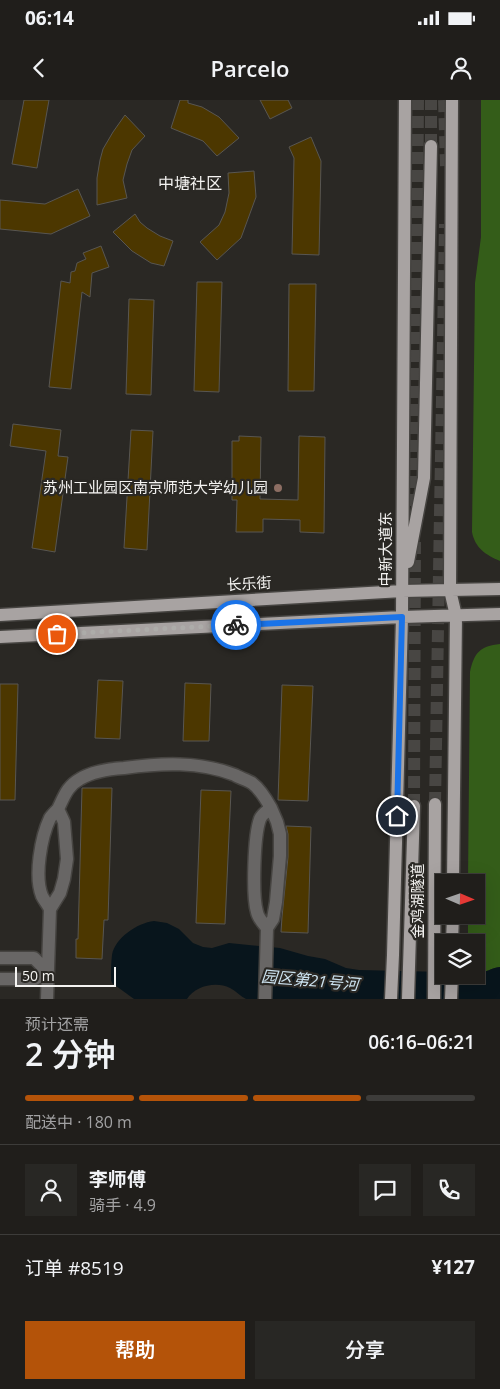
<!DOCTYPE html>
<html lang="zh">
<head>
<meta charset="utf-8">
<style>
	:root { --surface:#201e1b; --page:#282724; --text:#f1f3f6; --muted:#a2a2a3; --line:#3d3c3a; --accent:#b45309 }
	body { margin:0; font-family:"Open Sans","Noto Sans SC",sans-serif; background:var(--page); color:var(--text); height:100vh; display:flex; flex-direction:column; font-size:19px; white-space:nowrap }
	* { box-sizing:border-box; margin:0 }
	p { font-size:16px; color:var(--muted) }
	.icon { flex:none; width:28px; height:28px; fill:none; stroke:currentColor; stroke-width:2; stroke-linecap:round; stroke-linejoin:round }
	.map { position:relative; height:899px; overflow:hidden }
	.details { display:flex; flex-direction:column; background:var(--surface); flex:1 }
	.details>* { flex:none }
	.needle { width:32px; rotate:92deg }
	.buttons { position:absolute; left:435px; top:774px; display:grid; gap:10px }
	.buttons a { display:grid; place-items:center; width:50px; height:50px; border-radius:0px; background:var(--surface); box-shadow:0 5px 20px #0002,0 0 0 1px var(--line); font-size:25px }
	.scale { position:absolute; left:15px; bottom:12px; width:101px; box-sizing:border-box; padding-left:5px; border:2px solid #f4f3f1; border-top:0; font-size:14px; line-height:18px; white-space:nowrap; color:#f4f3f1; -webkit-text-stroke:4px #2a2824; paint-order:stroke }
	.pin { position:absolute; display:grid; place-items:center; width:42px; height:42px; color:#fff; margin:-21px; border:2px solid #fff; border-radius:50%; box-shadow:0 1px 5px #0007 }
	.courier { position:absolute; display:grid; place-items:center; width:50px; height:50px; margin:-25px; border:4px solid #1a73e8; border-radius:50%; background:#fff; color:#222; box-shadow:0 1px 6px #0007 }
	.headline em { font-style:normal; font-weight:600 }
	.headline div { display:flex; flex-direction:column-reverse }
	.headline { display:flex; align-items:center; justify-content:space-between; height:85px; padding:0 25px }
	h1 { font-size:32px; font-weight:600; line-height:38px }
	.bar { display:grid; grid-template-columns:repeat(4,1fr); gap:8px 5px; align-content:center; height:60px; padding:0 25px }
	.bar i { height:6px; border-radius:4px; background:var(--line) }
	.bar .on { background:var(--accent) }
	.bar p { grid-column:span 4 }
	.line { display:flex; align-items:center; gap:12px; padding:0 25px; border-top:1px solid var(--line) }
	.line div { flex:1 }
	.round { display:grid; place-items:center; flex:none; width:52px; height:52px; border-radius:0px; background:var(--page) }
	.button { display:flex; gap:10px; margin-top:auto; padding:10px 25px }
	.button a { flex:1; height:58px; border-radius:0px; background:var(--accent); color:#fff; font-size:20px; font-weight:600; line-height:58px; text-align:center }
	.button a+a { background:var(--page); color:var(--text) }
	.status { display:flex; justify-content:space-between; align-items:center; height:35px; padding:0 25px; background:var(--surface); direction:ltr }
	.status svg { height:14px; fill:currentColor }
	header { display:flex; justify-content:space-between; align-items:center; height:65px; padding:0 25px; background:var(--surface); font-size:22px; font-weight:600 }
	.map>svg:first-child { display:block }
</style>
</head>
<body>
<div class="status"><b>06:14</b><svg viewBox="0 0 49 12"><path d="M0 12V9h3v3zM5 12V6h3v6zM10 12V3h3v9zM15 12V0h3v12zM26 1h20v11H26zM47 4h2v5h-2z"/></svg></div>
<header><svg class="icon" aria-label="back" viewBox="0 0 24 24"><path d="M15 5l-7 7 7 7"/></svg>Parcelo<svg class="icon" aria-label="person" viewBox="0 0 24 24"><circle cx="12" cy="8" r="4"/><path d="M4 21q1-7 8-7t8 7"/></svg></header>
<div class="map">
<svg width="500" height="899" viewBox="0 0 500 899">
	<rect width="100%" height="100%" fill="#2a2824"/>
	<path fill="#345d19" d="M481,0H500V461C486,455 475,448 472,432L475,183L481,137Z
		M500,544V867C491,868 486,873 476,873V842H468V815H476V782H468L470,572C474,553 480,546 500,544Z"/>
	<path fill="#08151c" d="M154,821L167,823L179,829L193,843L203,847L212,848L229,843L280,848L308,856L325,859L346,868L359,870L444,872V875H476V873C486,873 491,868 500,867V899H246C240,896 236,891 230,888C216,881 195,886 187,899H134L112,883L111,880C111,872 111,863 112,855C115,838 137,823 154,821Z"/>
	<path fill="#4c3700" stroke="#585652" d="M24,0H49L37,68L12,64Z
		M180,0H188V3L202,7L219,17L239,38L217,56L203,41L171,28Z
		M260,0H288L292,8L270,19Z
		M125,15L145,36L132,50L127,64L123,80L127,98L97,105V78L100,60L103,49L113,32Z
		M311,37L321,61L319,155L292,154L294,58L289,47Z
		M254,71L256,97L241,138L217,160L200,142L219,125L225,112L229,93L228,73Z
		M78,89L90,116L51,134L0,129V100L45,104Z
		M135,114L140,122L147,128L160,136L173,141L164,166L151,163L132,151L113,132Z
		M101,146L109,167L92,173L90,197L82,192L71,289L49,287L61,181L70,183L71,172L75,171L77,163L86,159L83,153Z
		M197,182H222L219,292L194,291Z
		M289,184H316L314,291H288Z
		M129,199L154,200L151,295L126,294Z
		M13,324L61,330L58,356L68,357L55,452L32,448L46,351L10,346Z
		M131,330L153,331L147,450L124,448Z
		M239,336L261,337L260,399L298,400L299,336L325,337L324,433L300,432V420L263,419V432H236L237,400H232V341H239Z
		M98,580L123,581L120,639L95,638Z
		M185,583L211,584L209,641H183Z
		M0,584H18L15,700H0Z
		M282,585L313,586L308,701L278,700Z
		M82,688H112L108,820H104L102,859L76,858V839H78Z
		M201,690L231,691L225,824L196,823Z
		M286,726L311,727L308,833L281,832L282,817L288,757V734Z"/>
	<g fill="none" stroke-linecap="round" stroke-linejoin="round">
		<path stroke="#484643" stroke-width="12" stroke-dasharray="12 6" stroke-linecap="butt" d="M444,0L446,66
			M431,46V0
			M415,406L418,0
			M435,704L445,124
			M414,706L415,441"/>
		<g stroke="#464441" stroke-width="15">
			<path id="minor" d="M58,709C64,697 67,686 80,679C93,671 109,669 124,668C161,663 199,661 235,675C240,678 247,680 252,683C260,689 266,699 271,708C267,711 262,714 260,719C254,735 252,795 257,812C258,818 263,823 267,828L273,819L276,802L280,756V734L277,722L271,708
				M0,858H34L47,871L35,879H0
				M47,899L50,809L60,793L64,779L67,759L64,722L58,709C55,712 52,715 50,718C41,737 34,776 42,796C44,800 48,805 50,809
				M265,899L267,828"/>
		</g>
		<g stroke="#464441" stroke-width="15">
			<path id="major" d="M452,0L450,490L456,516L453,782
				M408,462L424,378L431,46
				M0,515L402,491L500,489
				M0,537L402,517L500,514
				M452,842L453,815
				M391,899L393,855L402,517L405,0
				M408,899L414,706
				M434,899L435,704
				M451,899L452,875"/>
		</g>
		<use href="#minor" stroke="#686665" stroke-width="12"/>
		<use href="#major" stroke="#a8a3a2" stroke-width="12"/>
	</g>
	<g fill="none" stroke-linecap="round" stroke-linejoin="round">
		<path stroke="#adaca9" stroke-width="5" stroke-dasharray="0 9" d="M57,534L236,525"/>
		<path stroke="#1a73e8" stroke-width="6" d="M236,525L402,517L397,716"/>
	</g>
	<circle fill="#8d6e63" stroke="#2a2824" stroke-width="2" cx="278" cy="388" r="5"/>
	<g text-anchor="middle" stroke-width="4.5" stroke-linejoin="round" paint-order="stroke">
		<g font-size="15" fill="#f4f3f1" stroke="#2a2824" text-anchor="end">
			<text x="268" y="393">苏州工业园区南京师范大学幼儿园</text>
		</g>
		<g font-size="15" fill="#f4f3f1" stroke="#2a2824">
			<text transform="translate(386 449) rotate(-90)" y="5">中新大道东</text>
			<text transform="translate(249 484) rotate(-3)" y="5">长乐街</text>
			<text transform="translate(418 801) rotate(-90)" y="5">金鸡湖隧道</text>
		</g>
		<g font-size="16" fill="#f4f3f1" stroke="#2a2824">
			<text x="190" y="89">中塘社区</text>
		</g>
		<g font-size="16" font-style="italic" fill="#cce2ef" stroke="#2a2824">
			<text transform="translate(310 880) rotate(5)" y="6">园区第21号河</text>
		</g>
	</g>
</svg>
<div class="buttons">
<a><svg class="needle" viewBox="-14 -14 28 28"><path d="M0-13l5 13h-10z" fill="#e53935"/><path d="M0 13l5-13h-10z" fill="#a2a2a3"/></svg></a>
<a><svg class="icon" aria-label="layers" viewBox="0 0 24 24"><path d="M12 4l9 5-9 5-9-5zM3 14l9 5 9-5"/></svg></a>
</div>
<div class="scale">50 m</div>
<div class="pin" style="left:57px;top:534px;background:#ea580c"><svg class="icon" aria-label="bag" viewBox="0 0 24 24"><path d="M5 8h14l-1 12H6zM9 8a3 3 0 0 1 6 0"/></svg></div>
<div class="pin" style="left:397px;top:716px;background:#1f2937"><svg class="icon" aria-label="home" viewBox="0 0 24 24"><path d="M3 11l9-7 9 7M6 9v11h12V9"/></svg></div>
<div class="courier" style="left:236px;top:525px"><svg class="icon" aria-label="bike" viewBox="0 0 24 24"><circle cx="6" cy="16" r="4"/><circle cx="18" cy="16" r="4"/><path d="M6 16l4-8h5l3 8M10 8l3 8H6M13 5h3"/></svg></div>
</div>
<section class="details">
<div class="headline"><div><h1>2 分钟</h1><p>预计还需</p></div><em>06:16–06:21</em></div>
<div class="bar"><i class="on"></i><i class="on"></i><i class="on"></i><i></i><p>配送中 · 180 m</p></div>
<div class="line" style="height:90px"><a class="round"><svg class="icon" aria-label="person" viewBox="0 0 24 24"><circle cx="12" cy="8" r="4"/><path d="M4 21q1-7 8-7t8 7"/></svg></a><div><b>李师傅</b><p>骑手 · 4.9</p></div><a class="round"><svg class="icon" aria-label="chat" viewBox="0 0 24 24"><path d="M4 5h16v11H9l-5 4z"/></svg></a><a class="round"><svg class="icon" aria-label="phone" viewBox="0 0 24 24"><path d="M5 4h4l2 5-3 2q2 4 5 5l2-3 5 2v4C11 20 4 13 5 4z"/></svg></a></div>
<div class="line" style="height:65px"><div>订单 #8519</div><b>¥127</b></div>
<div class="button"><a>帮助</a><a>分享</a></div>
</section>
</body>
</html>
